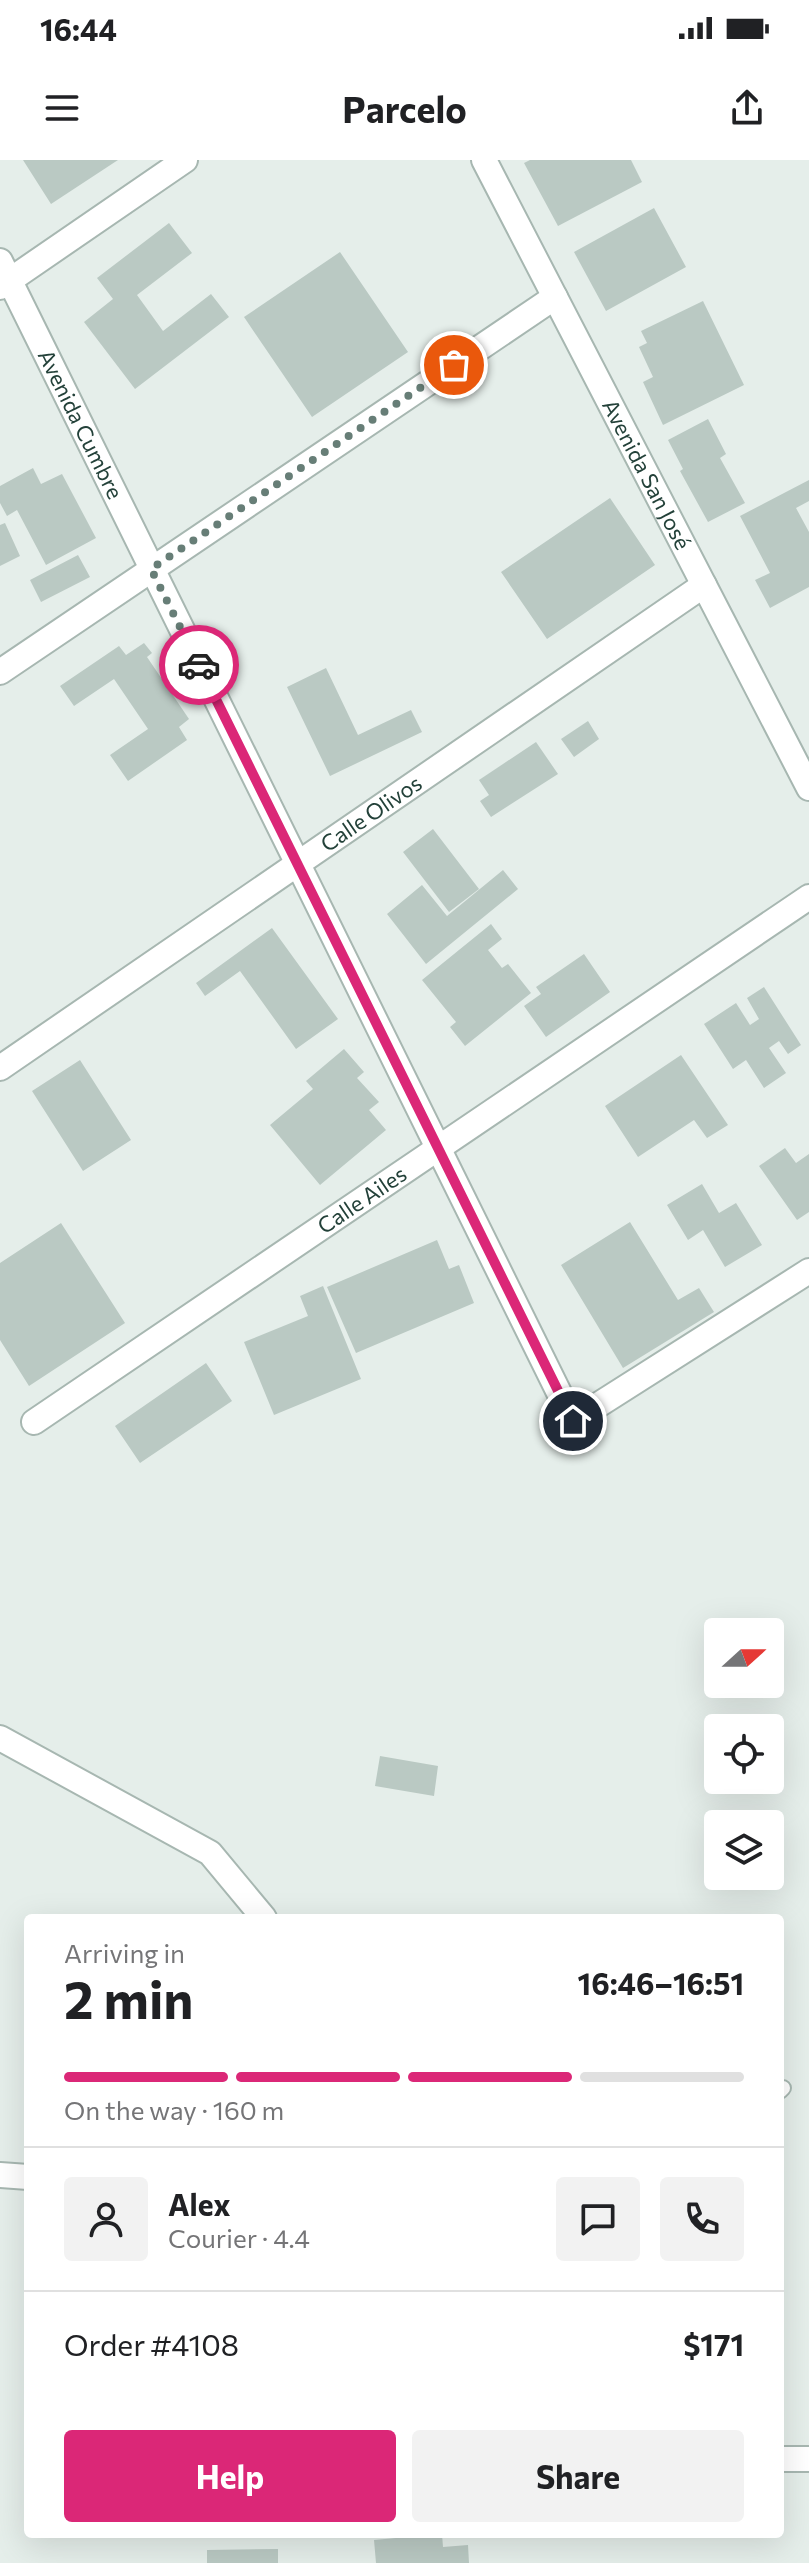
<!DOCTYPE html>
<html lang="en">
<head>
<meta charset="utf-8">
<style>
	:root { --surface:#fff; --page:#f2f2f2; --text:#202124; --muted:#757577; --line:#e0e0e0; --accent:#db2777 }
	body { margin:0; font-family:Commissioner,sans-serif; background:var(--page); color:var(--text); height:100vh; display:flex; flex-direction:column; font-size:30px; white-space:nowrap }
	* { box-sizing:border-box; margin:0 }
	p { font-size:26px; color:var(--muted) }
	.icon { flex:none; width:44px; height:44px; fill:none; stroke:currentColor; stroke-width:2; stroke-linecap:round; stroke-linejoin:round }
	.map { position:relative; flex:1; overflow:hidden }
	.drawer { position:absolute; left:24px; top:1754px; width:760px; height:624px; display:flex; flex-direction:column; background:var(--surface); border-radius:8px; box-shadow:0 8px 32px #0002 }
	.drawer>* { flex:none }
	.needle { width:52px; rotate:69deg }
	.controls { position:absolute; left:704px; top:1458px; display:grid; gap:16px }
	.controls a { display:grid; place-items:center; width:80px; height:80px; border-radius:8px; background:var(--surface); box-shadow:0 8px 32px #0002; font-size:40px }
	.pin { position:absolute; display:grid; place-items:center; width:68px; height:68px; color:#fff; margin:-34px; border:4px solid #fff; border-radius:50%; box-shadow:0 2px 8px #0007 }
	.courier { position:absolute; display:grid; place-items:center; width:80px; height:80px; margin:-40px; border:6px solid #db2777; border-radius:50%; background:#fff; color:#222; box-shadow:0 2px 10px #0007 }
	.headline em { font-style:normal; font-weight:700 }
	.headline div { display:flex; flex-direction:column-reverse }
	.headline { display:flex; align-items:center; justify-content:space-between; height:136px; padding:0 40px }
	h1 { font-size:52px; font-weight:700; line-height:60px }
	.bar { display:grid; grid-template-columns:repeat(4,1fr); gap:12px 8px; align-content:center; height:96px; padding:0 40px }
	.bar i { height:10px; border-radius:6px; background:var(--line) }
	.bar .selected { background:var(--accent) }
	.bar p { grid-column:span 4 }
	.line { display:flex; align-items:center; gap:20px; padding:0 40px; border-top:2px solid var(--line) }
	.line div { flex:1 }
	.round { display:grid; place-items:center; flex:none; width:84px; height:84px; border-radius:8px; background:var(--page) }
	.cta { display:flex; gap:16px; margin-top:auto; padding:16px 40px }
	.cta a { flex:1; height:92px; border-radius:8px; background:var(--accent); color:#fff; font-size:32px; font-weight:700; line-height:92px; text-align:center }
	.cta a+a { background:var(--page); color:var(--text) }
	.status { display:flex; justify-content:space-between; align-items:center; height:56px; padding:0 40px; background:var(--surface); direction:ltr }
	.status svg { height:22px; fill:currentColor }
	header { display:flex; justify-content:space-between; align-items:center; height:104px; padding:0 40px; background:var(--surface); font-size:36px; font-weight:700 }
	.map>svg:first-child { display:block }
</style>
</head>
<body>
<div class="status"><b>16:44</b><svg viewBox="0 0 49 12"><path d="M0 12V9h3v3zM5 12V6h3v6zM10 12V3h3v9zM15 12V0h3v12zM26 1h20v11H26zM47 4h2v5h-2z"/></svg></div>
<header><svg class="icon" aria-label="menu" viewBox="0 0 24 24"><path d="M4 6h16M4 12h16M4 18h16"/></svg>Parcelo<svg class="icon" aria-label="share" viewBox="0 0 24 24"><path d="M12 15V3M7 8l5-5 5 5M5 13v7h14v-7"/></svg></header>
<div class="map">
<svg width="809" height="2403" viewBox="0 0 809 2403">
	<rect width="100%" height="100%" fill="#e5eeea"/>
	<path fill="#bac9c3" d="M23,0H118L51,44Z
		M530,0H631L642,22L558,66L524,3Z
		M654,48L686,107L606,151L574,92Z
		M169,63L192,93L137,135L163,171L211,134L229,157L135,229L84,162L113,139L97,118Z
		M340,92L408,192L312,257L244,157Z
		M703,141L744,225L663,265L643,222L653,217L639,187L647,183L641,171Z
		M708,259L726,294L720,298L745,343L708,362L680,311L683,309L668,280Z
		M33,308L41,324L62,314L96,378L46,405L17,350L7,356L0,343V326Z
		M809,320V341L796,348L809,372V427L770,448L755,420L770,413L740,356Z
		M610,338L655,405L547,479L501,412Z
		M5,363L20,396L0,406V365Z
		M78,395L90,417L41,442L30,420Z
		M144,483L152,493L147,497L189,559L179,567L187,580L128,621L110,595L148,569L114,519L74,546L60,526L119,486L126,495Z
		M326,508L358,575L411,550L422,572L330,616L287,527Z
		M588,561L599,579L574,597L561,579Z
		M536,582L558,614L491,657L480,641L489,635L479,620Z
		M433,669L479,729L449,752L403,692Z
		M503,710L518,729L426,804L387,754L422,725L447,756Z
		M491,764L502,779L488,790L502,808L508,804L531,833L465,886L450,867L456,862L422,820Z
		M272,768L338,859L296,889L240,811L205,836L196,823Z
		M584,794L610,832L546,877L524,846L541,834L536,827Z
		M764,827L801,885L788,894L779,881L769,888L786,913L764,928L746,900L733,909L704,864L736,843L750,865L759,859L747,838Z
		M344,889L364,912L357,918L379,942L369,950L386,970L320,1025L270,965L313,929L306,921Z
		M681,895L728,965L707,978L694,960L638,997L605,946Z
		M80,900L131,980L83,1011L32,931Z
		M785,988L796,1003L809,994V1052L797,1060L759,1006Z
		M702,1024L719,1053L736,1043L762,1085L725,1107L703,1070L688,1080L667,1045Z
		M630,1062L678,1140L699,1128L714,1152L623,1208L561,1105Z
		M61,1063L125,1163L29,1226L0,1180V1103Z
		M437,1080L449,1109L459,1105L474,1143L356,1193L327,1127Z
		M323,1126L361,1219L274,1255L244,1182L308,1156L300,1136Z
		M206,1203L232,1241L140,1303L115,1266Z
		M380,1596L438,1606L434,1636L375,1626Z
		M439,2374H442L443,2387L468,2385L469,2403H376L374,2380Z
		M278,2389V2403H207V2390Z"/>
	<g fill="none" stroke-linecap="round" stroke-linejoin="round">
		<g stroke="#a7b7b1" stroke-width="18">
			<path id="lane" d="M780,1931L783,1928"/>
		</g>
		<g stroke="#a7b7b1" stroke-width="28">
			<g id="street">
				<path id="s1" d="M484,0L809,628"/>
				<path id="s2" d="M0,101L573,1261L809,1111"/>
				<path d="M0,127L185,0"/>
				<path d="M0,512L555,137"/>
				<path id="s3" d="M0,908L704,425"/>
				<path id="s4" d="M34,1262L809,737"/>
				<path d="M0,1578L210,1693L264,1758"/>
				<path d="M0,2015L28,2017"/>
				<path d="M780,2299H809"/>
			</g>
		</g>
		<use href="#lane" stroke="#fff" stroke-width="14"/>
		<use href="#street" stroke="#fff" stroke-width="24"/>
	</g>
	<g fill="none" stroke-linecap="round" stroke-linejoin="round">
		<path stroke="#677e77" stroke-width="8" stroke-dasharray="0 14.4" d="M199,505L151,409L454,205"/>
		<path stroke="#db2777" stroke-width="10" d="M199,505L573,1261"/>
	</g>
	<g text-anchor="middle" stroke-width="6" stroke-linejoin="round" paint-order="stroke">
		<g font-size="22" fill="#234139" stroke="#f6faf8">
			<text dy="8" stroke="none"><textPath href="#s2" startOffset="182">Avenida Cumbre</textPath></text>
			<text dy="8" stroke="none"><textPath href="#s1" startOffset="354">Avenida San José</textPath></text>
			<text dy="8" stroke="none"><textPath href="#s3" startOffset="450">Calle Olivos</textPath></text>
			<text dy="8" stroke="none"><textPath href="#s4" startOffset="396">Calle Ailes</textPath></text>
		</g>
	</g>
</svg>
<div class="controls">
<a><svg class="needle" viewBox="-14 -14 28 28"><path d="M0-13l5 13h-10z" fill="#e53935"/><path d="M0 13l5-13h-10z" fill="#757577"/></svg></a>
<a><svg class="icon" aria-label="locate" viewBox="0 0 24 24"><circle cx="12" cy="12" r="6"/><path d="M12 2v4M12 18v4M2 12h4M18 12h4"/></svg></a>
<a><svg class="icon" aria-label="layers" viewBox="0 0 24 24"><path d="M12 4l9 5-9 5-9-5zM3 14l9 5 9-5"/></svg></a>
</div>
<div class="pin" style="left:454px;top:205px;background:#ea580c"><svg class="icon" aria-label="bag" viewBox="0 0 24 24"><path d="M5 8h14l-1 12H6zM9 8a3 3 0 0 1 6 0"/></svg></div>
<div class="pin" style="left:573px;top:1261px;background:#1f2937"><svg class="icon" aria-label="home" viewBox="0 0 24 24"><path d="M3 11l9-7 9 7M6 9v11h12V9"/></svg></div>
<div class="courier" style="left:199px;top:505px"><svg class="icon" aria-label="car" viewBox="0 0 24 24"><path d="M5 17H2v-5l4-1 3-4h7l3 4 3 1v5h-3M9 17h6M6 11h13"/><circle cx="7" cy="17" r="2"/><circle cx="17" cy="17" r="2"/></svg></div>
<section class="drawer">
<div class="headline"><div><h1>2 min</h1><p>Arriving in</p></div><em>16:46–16:51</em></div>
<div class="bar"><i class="selected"></i><i class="selected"></i><i class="selected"></i><i></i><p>On the way · 160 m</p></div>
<div class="line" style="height:144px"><a class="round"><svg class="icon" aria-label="person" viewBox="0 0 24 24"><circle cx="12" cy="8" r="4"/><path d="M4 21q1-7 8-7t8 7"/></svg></a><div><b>Alex</b><p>Courier · 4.4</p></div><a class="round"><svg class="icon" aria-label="chat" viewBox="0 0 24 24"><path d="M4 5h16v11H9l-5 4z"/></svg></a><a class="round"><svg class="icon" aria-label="phone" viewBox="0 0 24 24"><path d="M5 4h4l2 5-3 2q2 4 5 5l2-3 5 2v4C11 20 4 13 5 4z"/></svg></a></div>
<div class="line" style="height:104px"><div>Order #4108</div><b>$171</b></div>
<div class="cta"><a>Help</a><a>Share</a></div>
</section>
</div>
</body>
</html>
